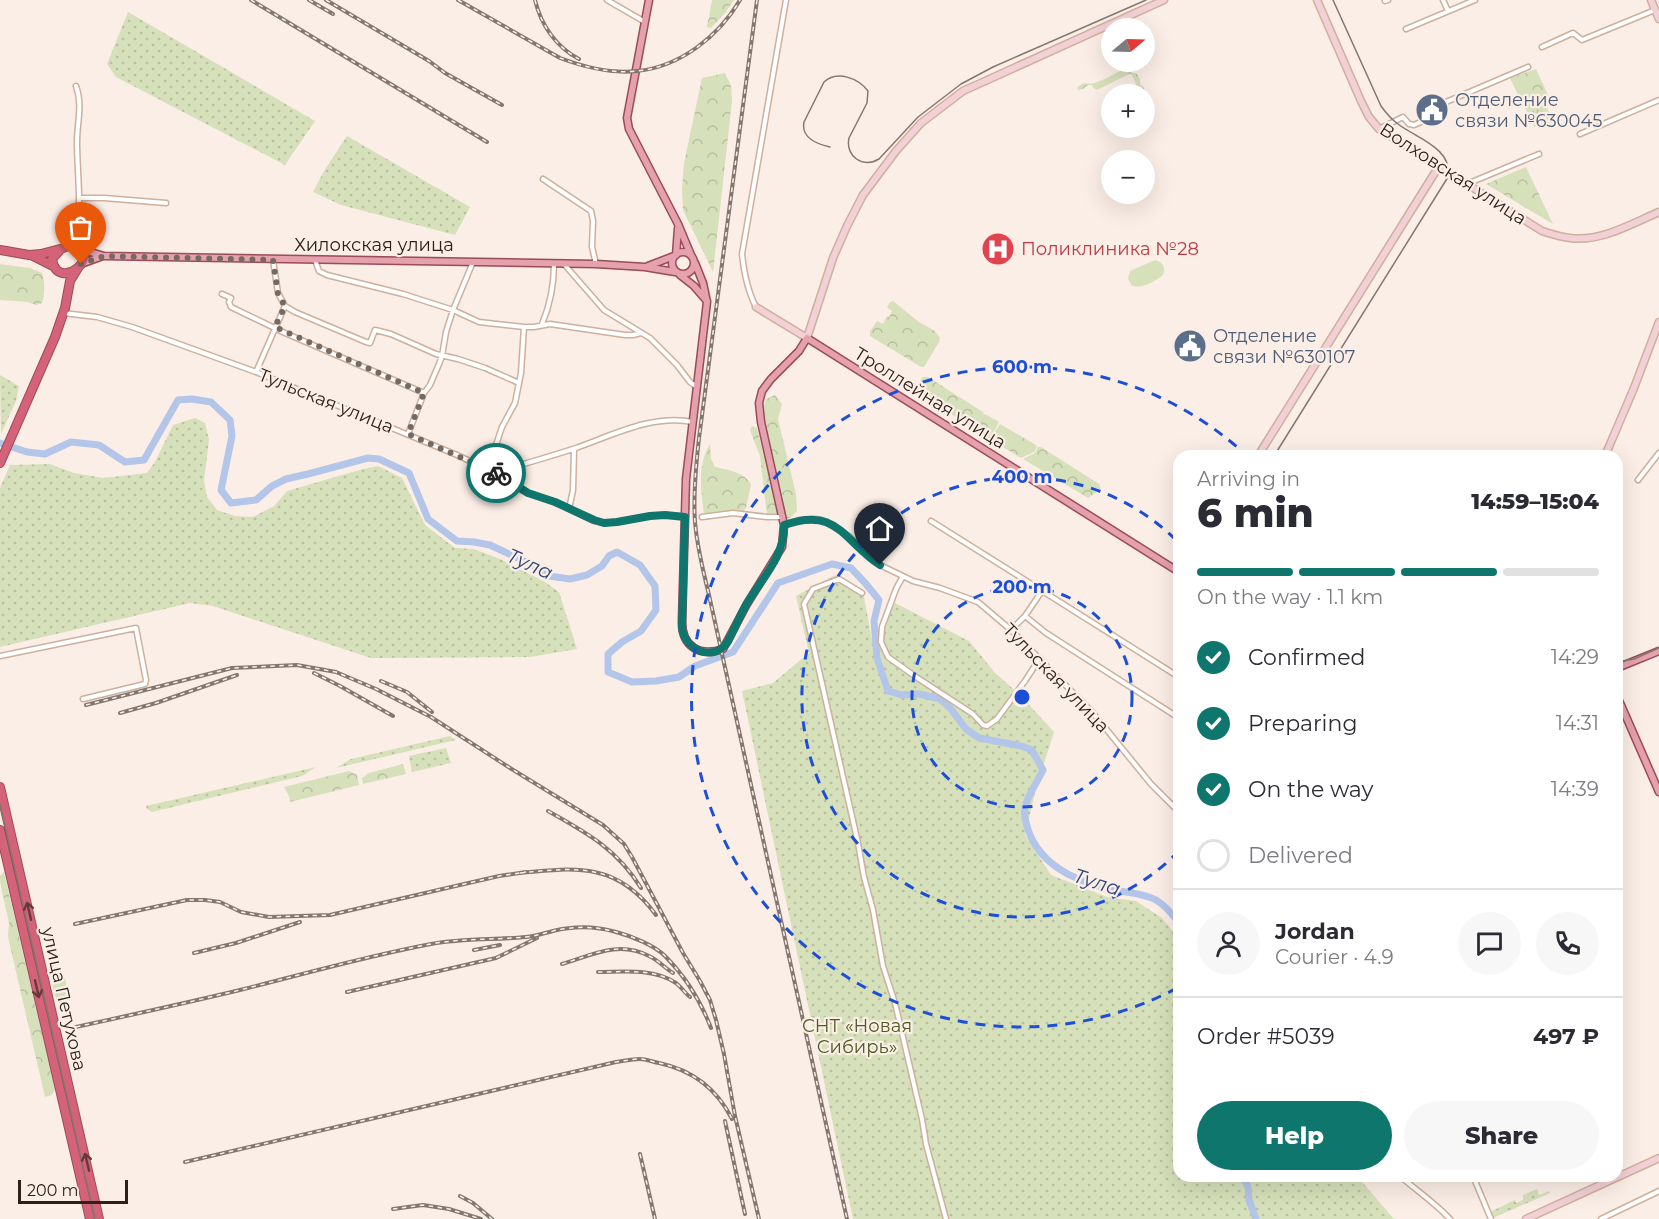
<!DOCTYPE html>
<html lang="en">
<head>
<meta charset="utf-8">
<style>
	:root { --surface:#fff; --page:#f7f7f7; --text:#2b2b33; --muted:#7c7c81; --line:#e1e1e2; --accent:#0f766e }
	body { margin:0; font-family:Montserrat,sans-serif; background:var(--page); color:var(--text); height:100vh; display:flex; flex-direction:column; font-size:22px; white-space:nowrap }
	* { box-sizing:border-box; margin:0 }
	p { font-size:20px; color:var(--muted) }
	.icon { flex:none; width:33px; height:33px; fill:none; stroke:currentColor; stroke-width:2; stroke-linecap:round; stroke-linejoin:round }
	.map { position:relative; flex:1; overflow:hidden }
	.sheet { position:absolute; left:1173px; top:450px; width:450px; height:732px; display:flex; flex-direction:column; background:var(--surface); border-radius:18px; box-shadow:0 6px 24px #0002 }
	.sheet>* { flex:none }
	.needle { width:39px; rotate:71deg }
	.fabs { position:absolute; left:1101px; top:18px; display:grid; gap:12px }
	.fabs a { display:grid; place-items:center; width:54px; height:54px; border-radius:50%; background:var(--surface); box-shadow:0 6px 24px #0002; font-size:30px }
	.scale { position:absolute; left:18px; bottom:15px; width:110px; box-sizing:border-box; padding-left:6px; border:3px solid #2d221b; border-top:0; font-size:16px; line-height:21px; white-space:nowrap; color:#2d221b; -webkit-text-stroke:4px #fbeee6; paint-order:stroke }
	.pin { position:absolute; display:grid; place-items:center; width:51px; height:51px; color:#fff; margin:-62px -26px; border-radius:50% 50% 50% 0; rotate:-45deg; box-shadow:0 0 6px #0007 }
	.pin .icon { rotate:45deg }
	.courier { position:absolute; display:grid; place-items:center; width:60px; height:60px; margin:-30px; border:4px solid #0f766e; border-radius:50%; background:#fff; color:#222; box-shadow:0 2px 8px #0007 }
	.summary em { font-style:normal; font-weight:800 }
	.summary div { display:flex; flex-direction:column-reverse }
	.summary { display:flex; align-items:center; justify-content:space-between; height:102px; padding:0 24px }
	h1 { font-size:39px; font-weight:800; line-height:45px }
	.bar { display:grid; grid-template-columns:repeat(4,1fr); gap:9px 6px; align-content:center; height:72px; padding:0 24px }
	.bar i { height:8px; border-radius:4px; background:var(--line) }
	.bar .selected { background:var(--accent) }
	.bar p { grid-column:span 4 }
	.line { display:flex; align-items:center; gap:15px; padding:0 24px; border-top:2px solid var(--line) }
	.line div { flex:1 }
	.round { display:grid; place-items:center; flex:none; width:63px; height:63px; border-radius:32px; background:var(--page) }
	ol { padding:0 24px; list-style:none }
	li { display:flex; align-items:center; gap:18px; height:66px }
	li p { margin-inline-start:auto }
	li .icon { padding:6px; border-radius:50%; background:var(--accent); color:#fff; stroke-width:4 }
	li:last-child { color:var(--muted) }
	li i { width:33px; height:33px; border:3px solid var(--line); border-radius:50% }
	.cta { display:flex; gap:12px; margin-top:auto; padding:12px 24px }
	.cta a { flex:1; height:69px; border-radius:36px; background:var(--accent); color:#fff; font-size:24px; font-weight:800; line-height:69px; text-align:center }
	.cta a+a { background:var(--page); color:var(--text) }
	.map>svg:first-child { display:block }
</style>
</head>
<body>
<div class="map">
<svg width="1659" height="1219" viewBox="0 0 1659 1219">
	<defs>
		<pattern id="grass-dots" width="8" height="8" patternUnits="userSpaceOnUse" patternTransform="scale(1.5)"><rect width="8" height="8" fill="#d6e0ba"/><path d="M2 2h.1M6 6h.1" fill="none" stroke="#b8c09f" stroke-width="1.8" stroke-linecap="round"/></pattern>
		<pattern id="forest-crowns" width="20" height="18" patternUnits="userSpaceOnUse" patternTransform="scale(1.5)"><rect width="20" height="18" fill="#d6e0ba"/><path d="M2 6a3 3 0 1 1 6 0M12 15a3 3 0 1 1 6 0" fill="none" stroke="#b8c09f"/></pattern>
		<pattern id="park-tufts" width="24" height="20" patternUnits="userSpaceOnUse" patternTransform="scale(1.5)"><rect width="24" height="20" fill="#d6e0ba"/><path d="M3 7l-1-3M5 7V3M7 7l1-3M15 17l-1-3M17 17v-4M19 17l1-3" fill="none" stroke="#b8c09f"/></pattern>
	</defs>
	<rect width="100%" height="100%" fill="#fbeee6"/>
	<path fill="url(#grass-dots)" d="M128,12L315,121L285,165L116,77L107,64Z
		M347,136L470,207L455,235L341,205L313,192L324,171Z
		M0,375L19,386L16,401L1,434Z
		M195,418L205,423L209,440L204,480L207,497L217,510L235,516L253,517L274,506L287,491L363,469L378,466L402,478L425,525L455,548L474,549L500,559L545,582L559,592L577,649L530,657L371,658L213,606L190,603L0,647V488L10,465L50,464L74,473L103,478L147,473L155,462L173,425Z
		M835,575L863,592L872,640L895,603L969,641L995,673L1019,694L1054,732L1037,785L1025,835L1051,875L1107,897L1136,901L1162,918L1179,939V1176H1357L1394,1219H853L742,691L773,683L809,653L796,596Z
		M450,736L456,740L336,768L351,759Z
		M446,748L451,763L412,772L409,756Z
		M316,767L302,776L152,812L147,809L146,806Z
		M1537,1189L1539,1195L1549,1191L1550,1193L1493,1218L1490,1212L1515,1200L1516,1203L1523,1200V1195Z"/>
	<path fill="url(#forest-crowns)" d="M712,0H734L725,13L711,28L707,27Z
		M1536,69L1549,97H1519L1510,78Z
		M1122,70L1137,74L1140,79V84L1143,86L1155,115L1154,120L1148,122L1145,120L1150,117L1145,104L1144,94H1140L1132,75L1129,74L1097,90L1093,88L1092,85H1088L1083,89L1078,90L1077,88C1085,80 1086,85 1095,83C1104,80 1114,74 1122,70Z
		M725,73L731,86L732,101L713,272L683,210L682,189L684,163L702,78Z
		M1526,167L1553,224L1486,184Z
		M0,264L30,268L42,273C45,281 45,294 42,303L36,305L28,302L0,300Z
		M893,301L919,322L935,331L940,338L939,342L924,367H921L870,336V331L877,321L883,324L887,316L889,317L892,311L887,307L890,302Z
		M923,377H928L983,412L984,415L985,414L999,422L990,439L915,391V389Z
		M775,395L782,404L778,419L796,494L797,511L790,518L786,519L783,499L762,414L766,399Z
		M1000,424L1036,445L1037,447L1034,452L1021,458L990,439Z
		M752,426L757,428L778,516L767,515L760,456L750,430Z
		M710,444L711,459L715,467C728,470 744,472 751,484L746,508L741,513L732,511L704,514C701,490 697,465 710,444Z
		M1038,447H1041L1099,484L1101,489L1088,498L1023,459L1035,453Z
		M403,764L406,774L363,784L362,778L369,773Z
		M349,771L357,775L359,785L290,802L289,796L284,787Z
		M4,872L55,1089L52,1095L45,1097L8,937L9,923L0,882V876Z
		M61,971L66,981L68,999V1002L62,1005C53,999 53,986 51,976Z"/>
	<path fill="url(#park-tufts)" d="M1540,93L1554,122L1534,127L1521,98Z"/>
	<path fill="#d6e0ba" d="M1155,260C1163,262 1167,269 1162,276C1153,282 1141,290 1131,285L1128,278L1130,271Z"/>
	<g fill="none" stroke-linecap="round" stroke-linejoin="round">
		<path stroke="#b3c5e9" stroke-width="7" d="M0,443L27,452L45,454L71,442L99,445L125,462L144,460L178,400L192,399L211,402L230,420L232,436L221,490L231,503L256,500L272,486L286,479L308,474L368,458L379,459L409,473L428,519L457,541L474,542L490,545L526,562L549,576L570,579L587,575L602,566L609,556L617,552L640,565L655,586L656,610L641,631L622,642L608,654V672L632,682L656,681L679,677L695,666L733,652L778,583L832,564L851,568L866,584L879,600L874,621L877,658L888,691L902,695L919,694L940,699L951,709L966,729L979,738L1021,746L1032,750L1043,770C1038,781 1027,796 1025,808C1023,816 1027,827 1030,835C1045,870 1085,885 1120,891C1132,893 1145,894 1156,900C1165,905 1173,915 1179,923
			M1242,1176L1248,1187L1249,1200L1256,1219"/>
		<g stroke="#cdb09d" stroke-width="7">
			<path id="street" d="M607,0L645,22
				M1443,0L1448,11
				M1385,1L1388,0
				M1406,29L1475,0
				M1542,47L1573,33L1582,40L1655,10
				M76,86C83,105 77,122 77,142C77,161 79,180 79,199C79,215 77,231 82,246
				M1379,129L1403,117L1409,124L1414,125L1443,112L1439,105L1528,67
				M1580,134L1659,100
				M543,179L591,211L593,221L592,247L596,264
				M1467,184L1539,154
				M79,198H104L166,203
				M315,260L319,271L327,275L403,294L453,310L479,322L524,327H534L550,324L625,335H633L641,333
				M564,264L604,310L650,338L677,365L690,382L697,387
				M222,294L231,298L229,302L231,307L285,333L424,393
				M285,306L295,312L366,342L370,343L375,330L391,334L436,354L458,359L485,368L519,383
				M756,307C747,290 744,273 742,254L786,0
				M63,313L97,317L132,327L256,372L457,455L495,473L528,493L555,502L594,521L605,523L617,522L650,516L665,515L685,517
				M542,324C550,305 554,284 554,264
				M256,372L285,306L278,293L273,260
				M408,434L424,393L430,385L439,364L442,356L446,332L453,310L473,262
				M490,470L495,448L502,427L515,403L521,373L524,327
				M495,473C522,464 549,457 576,448C613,435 652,414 693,422
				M1638,480L1659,453
				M569,509L573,490L574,449
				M702,517L733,513L767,517H781
				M931,521L1179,677
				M784,525L799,520L815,519L822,520L849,536L871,559L880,565L913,581L940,588L978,602L1011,630L1093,713L1151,784L1179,812
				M903,576L896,589L882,627L881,642L888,657L916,677L973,714L983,725L987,726L997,719L1025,681L1040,658
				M862,593L839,579L813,589L804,604L858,843L864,877L873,910L883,966L895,1003L922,1119L926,1144L946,1219
				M1025,616L1046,633L1179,718
				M1011,630L1025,616L1042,591
				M0,656L136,628L146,680L145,684L83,699
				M1400,1176C1417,1191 1434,1202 1450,1219
				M1473,1176L1491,1219
				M1601,1219L1659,1191"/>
		</g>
		<g stroke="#cdb09d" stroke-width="9">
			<path id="secondary" d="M1317,0L1361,101L1369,117L1379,129L1542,231C1551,234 1561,237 1570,238C1601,242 1631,224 1659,212
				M1651,0L1659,19
				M756,307L807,338L833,258L847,226L863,195L896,151L921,123L963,91L1164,0
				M1258,456L1439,166
				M1605,456L1634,388L1659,322
				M1526,1219L1659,1158"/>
		</g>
		<g stroke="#9a4c57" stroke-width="9">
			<path id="primary" d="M649,0L627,118L629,129L678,224L691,255
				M84,250L104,256L596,264L645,267L675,272
				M672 263a11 11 0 1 1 22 0a11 11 0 1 1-22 0Z
				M676,255L678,228
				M695,263L703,283L707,302L686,479L682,622C682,647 700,657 723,649L747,604L782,547L784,525L761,422L759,403L762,391L771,379L799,351L807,338L1179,572
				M81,264L103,256
				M648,266L674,256
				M680,275L694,286L707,301
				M1617,668L1659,651
				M1617,696L1659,792"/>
		</g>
		<g stroke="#9a4c57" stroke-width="10">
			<path id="highway" d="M75,243C104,257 57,293 52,259L61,249Z
				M0,250L29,255L41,254L60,249
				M31,255L53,266
				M0,463L55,337L65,308L70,281L78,268
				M0,787L99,1219
				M0,830L90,1219"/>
		</g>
		<use href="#street" stroke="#fff" stroke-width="4"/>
		<use href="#secondary" stroke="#f2d0d6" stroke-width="6"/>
		<use href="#primary" stroke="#e5a1ae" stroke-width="6"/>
		<use href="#highway" stroke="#d46278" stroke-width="8"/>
		<path stroke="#837770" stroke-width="1.5" d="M830,147C816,144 801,137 804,122L824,82C837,70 858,78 868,91L867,103L849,138C845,156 863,169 879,159L918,117L961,84L993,67L1146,0
			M1274,456L1448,177C1453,148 1416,138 1398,124C1391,119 1386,113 1381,106L1333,0
			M1617,662L1634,659L1659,648
			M0,804L95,1219"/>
		<g stroke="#837770" stroke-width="4">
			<path id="rail" d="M251,0L487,142
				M309,0L333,14
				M326,0L429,61L445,73L502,105
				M458,0L560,58C584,67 611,74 637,71C680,67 719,36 740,0
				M535,0C541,25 556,47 579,59
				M757,0L699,438C696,465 693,494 695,522C697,546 703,571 709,595L847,1219
				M314,673L340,686L393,716
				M381,681L407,692L432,712
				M86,705L232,668L297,665L336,672L376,689L431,717L510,768L603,825L624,844L632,857L683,953L700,981L710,1000L716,1020L724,1054L735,1116L759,1219
				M120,713L156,703L237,675
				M548,811C587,833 617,849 641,888
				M520,873C578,867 618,863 656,915
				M75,924L187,900H205L220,902L241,912L269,917L330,915L499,876L526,872
				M474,950L500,945
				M194,953L236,943L300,922
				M562,964C592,955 619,940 649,956C658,960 665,968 673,973
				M598,972C623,972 654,968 676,983C681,987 685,993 690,997
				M347,992L496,958L537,938
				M76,1027C131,1015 186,1003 240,990C304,974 367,956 431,944C463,938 495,940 526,937C536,936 544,933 553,931C574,926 595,926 616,932C631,936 654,945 665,956C685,976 701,1002 711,1028
				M725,1121L745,1214
				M640,1154L655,1219
				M185,1162L616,1062C624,1061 632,1059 640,1059C646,1059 653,1062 659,1063C692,1070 717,1089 732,1119
				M460,1196L473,1203L492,1219
				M393,1209L423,1205L449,1209L481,1219"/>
		</g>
		<use href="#rail" stroke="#fbeee6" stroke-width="1.5" stroke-dasharray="4.5" stroke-linecap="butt"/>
	</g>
	<defs><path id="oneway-shaft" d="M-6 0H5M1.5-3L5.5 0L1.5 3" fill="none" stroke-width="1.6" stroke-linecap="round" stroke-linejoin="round" transform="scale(1.5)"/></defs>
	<g stroke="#67383c">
		<use href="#oneway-shaft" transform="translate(29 911) rotate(-103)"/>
		<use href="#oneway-shaft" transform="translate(37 989) rotate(77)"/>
		<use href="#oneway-shaft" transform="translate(87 1162) rotate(-103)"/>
	</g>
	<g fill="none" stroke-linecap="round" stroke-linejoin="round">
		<path stroke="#756962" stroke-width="6" stroke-dasharray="0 10.8" d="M81,264L104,256L273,260L278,294L285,306L275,327L424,393L408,434L496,473"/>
		<path stroke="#0f766e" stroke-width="8" d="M496,473L528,493L555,502L594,520L604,523L617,522L650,516L665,515L685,517L682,628C685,650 712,662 727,643C734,631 739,617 746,605C761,579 785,557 784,525C838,506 843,541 880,565"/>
	</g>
	<g fill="none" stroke="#1d4ed8" stroke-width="3" stroke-dasharray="10 8">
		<circle cx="1022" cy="697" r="110"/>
		<path d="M1179 851A220 220 0 1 1 1179 543"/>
		<path d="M1177 988A330 330 0 1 1 1247 456"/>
	</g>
	<defs>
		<g id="civic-disc" transform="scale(1.725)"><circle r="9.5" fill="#5c6f8a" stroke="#fbeee6"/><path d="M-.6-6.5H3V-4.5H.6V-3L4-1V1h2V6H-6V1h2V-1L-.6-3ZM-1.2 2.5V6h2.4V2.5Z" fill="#fff"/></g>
		<g id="hospital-disc" transform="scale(1.725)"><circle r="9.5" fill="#e0444e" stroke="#fbeee6"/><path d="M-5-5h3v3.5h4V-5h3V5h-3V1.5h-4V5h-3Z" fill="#fff"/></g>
	</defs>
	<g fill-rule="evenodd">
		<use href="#civic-disc" x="1432" y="110"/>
		<use href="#hospital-disc" x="998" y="249"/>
		<use href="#civic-disc" x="1190" y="346"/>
	</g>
	<g text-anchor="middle" stroke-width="4.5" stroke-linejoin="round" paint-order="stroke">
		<g font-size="18" fill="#4e5e75" stroke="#fbeee6" text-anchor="start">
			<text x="1455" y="106">Отделение<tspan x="1455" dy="21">связи №630045</tspan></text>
			<text x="1213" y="342">Отделение<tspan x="1213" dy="21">связи №630107</tspan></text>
		</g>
		<g font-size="18" fill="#2d221b" stroke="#fbeee6">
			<text transform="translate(1453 174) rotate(33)" y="6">Волховская улица</text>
			<text x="374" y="251">Хилокская улица</text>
			<text transform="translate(930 398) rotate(32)" y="6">Троллейная улица</text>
			<text transform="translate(326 401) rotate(22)" y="6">Тульская улица</text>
			<text transform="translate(1056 678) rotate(46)" y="6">Тульская улица</text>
			<text transform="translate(64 999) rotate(77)" y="6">улица Петухова</text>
		</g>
		<g font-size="18" fill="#be3a42" stroke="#fbeee6" text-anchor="start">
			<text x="1021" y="255">Поликлиника №28</text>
		</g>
		<g font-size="18" fill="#4f5c20" stroke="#fbeee6">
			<text x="857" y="1032">СНТ «Новая<tspan x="857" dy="21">Сибирь»</tspan></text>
		</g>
		<g font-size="20" font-style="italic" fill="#314877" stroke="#fbeee6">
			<text transform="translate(530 564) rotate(24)" y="7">Тула</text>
			<text transform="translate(1097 882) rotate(18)" y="7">Тула</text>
		</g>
	</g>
	<circle cx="1022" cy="697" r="9" fill="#1d4ed8" stroke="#fbeee6" stroke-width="3"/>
	<g font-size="18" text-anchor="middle" font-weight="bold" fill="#1d4ed8" stroke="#fbeee6" stroke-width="4.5" stroke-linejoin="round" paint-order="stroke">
		<text x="1022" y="373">600 m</text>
		<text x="1022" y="483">400 m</text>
		<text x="1022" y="593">200 m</text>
	</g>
</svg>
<div class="fabs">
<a><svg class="needle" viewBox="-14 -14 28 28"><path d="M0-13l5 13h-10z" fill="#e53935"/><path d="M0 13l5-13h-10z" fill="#7c7c81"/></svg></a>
<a>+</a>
<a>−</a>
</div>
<div class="scale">200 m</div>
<div class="pin" style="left:81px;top:264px;background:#ea580c"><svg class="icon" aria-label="bag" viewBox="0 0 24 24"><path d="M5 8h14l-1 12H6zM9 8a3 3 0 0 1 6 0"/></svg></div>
<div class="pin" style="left:880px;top:565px;background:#1f2937"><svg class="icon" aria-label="home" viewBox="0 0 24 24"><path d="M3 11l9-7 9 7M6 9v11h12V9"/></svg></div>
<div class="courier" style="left:496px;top:473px"><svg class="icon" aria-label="bike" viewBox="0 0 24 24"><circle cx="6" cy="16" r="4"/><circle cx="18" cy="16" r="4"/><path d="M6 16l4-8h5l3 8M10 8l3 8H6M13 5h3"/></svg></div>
<section class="sheet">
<div class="summary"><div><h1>6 min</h1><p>Arriving in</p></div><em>14:59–15:04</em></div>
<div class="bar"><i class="selected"></i><i class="selected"></i><i class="selected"></i><i></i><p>On the way · 1.1 km</p></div>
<ol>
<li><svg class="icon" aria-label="check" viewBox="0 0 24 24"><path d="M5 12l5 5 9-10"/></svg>Confirmed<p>14:29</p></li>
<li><svg class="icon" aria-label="check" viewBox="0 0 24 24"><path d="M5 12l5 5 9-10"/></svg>Preparing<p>14:31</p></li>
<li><svg class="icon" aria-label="check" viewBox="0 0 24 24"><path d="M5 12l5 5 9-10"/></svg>On the way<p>14:39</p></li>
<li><i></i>Delivered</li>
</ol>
<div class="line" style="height:108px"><a class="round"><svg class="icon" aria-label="person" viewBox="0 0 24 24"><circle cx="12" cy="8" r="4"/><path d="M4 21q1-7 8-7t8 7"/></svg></a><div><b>Jordan</b><p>Courier · 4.9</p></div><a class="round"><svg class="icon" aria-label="chat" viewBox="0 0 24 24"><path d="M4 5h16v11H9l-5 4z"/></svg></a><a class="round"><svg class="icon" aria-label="phone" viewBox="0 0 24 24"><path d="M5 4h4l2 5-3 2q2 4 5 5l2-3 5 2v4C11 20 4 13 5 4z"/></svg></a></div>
<div class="line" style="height:78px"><div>Order #5039</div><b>497 ₽</b></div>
<div class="cta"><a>Help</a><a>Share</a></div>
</section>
</div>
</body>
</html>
